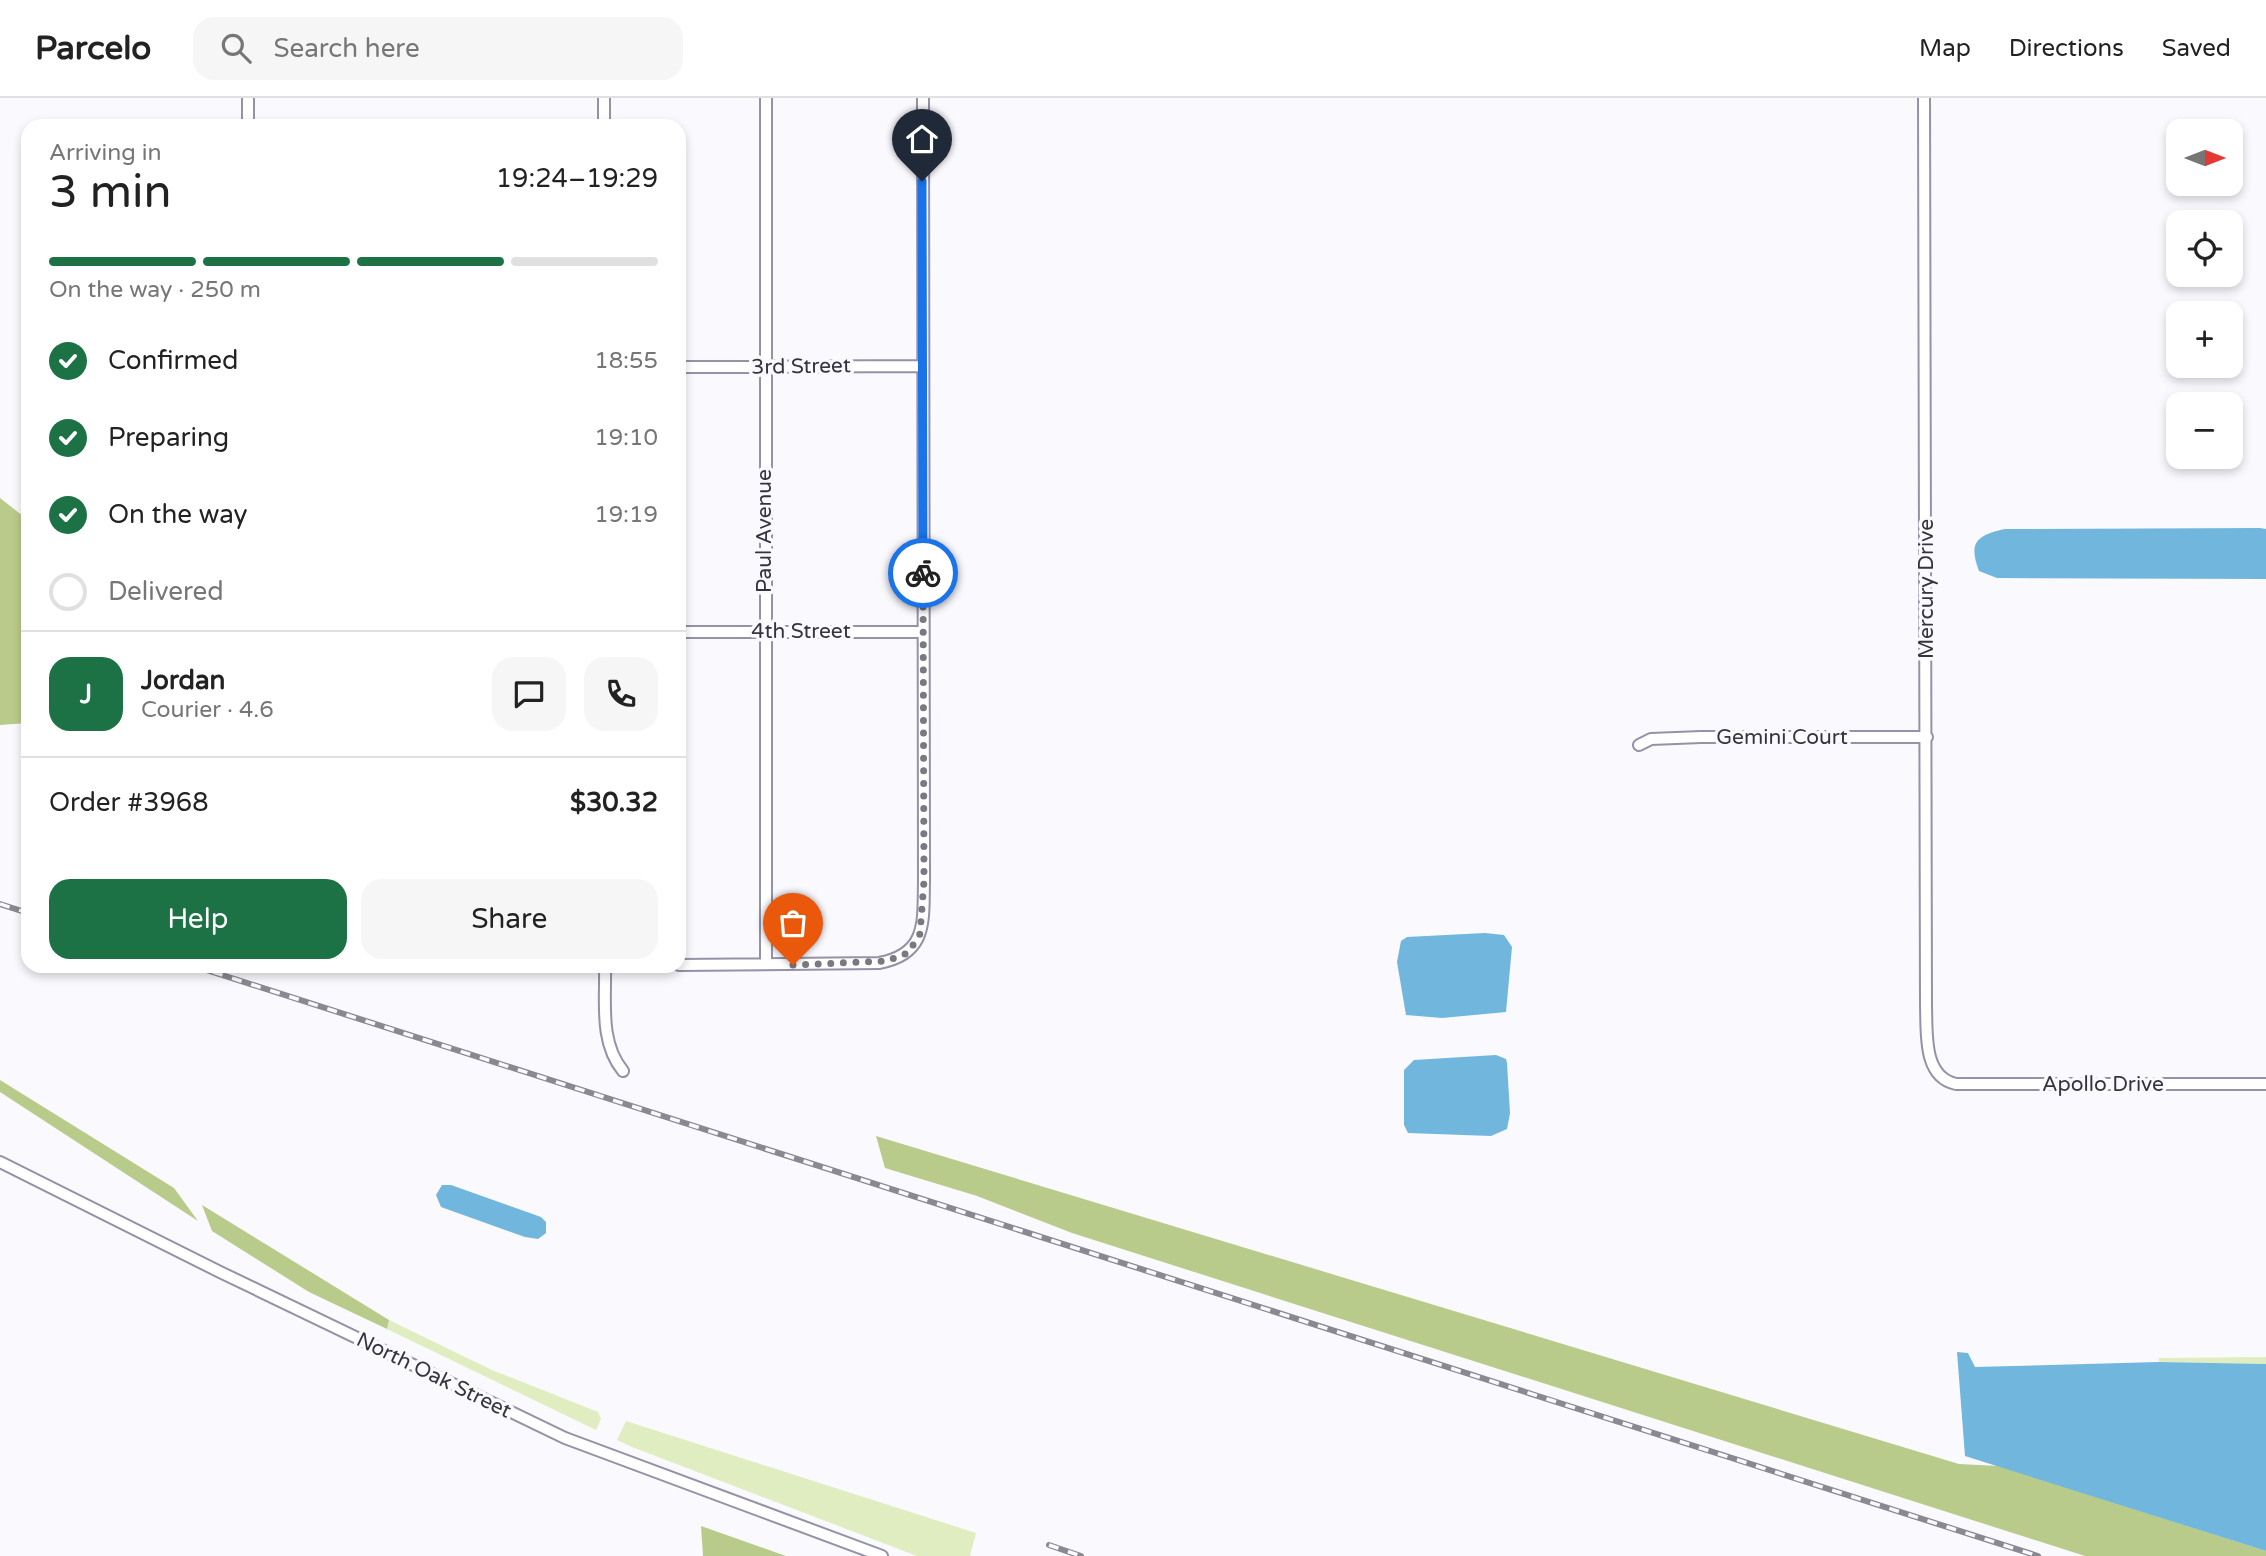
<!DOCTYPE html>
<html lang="en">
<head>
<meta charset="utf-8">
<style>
	:root { --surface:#fff; --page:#f6f6f6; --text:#222; --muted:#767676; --line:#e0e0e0; --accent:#1c7244 }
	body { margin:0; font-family:"Varela Round",sans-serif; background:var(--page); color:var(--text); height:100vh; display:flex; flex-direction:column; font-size:26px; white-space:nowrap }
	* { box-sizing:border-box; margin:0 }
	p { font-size:23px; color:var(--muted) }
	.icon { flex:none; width:38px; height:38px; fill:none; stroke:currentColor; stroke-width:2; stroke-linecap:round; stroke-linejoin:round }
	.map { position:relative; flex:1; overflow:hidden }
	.drawer { position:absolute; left:21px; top:21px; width:665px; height:854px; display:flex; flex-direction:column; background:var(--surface); border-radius:21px; box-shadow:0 4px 10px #0003 }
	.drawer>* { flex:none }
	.needle { width:46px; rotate:90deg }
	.buttons { position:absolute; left:2166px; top:21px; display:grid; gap:14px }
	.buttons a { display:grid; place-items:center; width:77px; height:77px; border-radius:14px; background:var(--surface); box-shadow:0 4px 10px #0003; font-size:35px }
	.pin { position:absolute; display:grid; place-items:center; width:60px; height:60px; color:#fff; margin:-72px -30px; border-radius:50% 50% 50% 0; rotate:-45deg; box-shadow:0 0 7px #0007 }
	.pin .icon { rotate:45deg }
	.courier { position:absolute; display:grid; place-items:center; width:70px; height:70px; margin:-35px; border:5px solid #1a73e8; border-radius:50%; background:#fff; color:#222; box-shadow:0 2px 9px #0007 }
	.head em { font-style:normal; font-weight:600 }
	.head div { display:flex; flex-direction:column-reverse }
	.head { display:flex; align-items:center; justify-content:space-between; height:119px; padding:0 28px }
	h1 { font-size:46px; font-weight:600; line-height:52px }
	.bar { display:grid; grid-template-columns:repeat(4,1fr); gap:10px 7px; align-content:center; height:84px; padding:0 28px }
	.bar i { height:9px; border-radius:5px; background:var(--line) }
	.bar .on { background:var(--accent) }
	.bar p { grid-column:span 4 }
	.line { display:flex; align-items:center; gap:18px; padding:0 28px; border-top:2px solid var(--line) }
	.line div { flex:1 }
	.round { display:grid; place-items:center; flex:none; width:74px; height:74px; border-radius:21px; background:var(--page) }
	ol { padding:0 28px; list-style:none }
	li { display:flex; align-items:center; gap:21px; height:77px }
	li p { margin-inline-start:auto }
	li .icon { padding:7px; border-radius:50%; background:var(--accent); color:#fff; stroke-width:4 }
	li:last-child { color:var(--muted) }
	li i { width:38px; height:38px; border:4px solid var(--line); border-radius:50% }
	.action { display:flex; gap:14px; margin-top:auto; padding:14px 28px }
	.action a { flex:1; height:80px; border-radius:21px; background:var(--accent); color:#fff; font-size:28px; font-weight:600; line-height:80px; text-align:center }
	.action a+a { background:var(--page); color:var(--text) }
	header { display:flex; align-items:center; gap:42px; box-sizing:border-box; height:98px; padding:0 35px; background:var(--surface); border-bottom:2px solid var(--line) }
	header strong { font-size:33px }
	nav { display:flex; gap:38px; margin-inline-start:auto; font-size:24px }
	.search { width:490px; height:63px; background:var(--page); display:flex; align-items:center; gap:18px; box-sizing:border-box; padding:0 24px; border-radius:21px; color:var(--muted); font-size:26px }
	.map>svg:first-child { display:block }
</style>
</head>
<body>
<header>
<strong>Parcelo</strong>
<div class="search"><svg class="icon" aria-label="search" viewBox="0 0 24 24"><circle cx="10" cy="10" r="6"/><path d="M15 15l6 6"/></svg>Search here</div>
<nav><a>Map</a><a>Directions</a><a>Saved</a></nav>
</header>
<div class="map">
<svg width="2266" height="1458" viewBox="0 0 2266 1458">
	<rect width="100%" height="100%" fill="#faf9fe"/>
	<path fill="#e0edc0" d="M389,1222L492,1272L598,1314L601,1321L596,1332L387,1231Z
		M2266,1259V1266L2159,1264V1260Z
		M626,1323L976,1435L970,1458H917L632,1349L617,1342Z"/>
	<path fill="#b9cb8a" d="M0,400L28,422V625L0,627Z
		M0,982L174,1090L198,1123L0,994Z
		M876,1038L1959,1366L1999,1368L2266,1453V1458H2085L1072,1135L977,1098L885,1070Z
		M202,1107L389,1222L387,1231L309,1194L212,1133Z
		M701,1428L786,1458H703Z"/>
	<path fill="#71b6dc" d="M2260,430L2266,431V481L1997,480L1979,473C1968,444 1977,437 2005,431Z
		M1485,835L1504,837L1512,849L1506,914L1442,920L1406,917L1397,864L1401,843L1407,839Z
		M1496,957L1506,961L1507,965L1510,1015L1507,1031L1491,1038L1408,1035L1404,1027V972L1414,962Z
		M442,1087H451L541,1119L546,1124V1135L538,1141L525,1139L441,1109L436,1097Z
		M1957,1254L1968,1255L1975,1269L2159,1264L2266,1266V1453L1965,1358Z"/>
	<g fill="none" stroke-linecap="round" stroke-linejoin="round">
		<g stroke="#9592a8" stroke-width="14">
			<path id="minor" d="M766,0V866
				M1924,0L1926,908C1927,936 1923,979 1956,986H2266
				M248,28V0
				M604,28V0
				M679,269L923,268
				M679,534H923
				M1639,647L1651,641L1701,639H1927
				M679,867L879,865C928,856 923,823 924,783L923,0
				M605,868C606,903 599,944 623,973
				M0,1064L220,1174L565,1340L882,1458"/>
		</g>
		<use href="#minor" stroke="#fff" stroke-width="10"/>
		<g stroke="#8a8890" stroke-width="6">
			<path id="rail" d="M0,806L28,815
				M194,868L2038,1458
				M1049,1447L1081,1458"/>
		</g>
		<use href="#rail" stroke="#faf9fe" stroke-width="3.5" stroke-dasharray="10" stroke-linecap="butt"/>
	</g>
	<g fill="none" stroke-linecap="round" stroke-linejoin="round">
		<path stroke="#7a7881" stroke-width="7" stroke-dasharray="0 12.6" d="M793,867L887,863L908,855L920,836L924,783L923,475"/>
		<path stroke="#1a73e8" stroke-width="9" d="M922,83L923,475"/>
	</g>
	<g text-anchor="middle" stroke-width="7" stroke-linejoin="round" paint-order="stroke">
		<g font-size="21" fill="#35333d" stroke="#faf9fe">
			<text transform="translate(801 268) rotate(-1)" y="7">3rd Street</text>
			<text transform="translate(764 433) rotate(-90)" y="7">Paul Avenue</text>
			<text transform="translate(1926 491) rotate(-90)" y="7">Mercury Drive</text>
			<text x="801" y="540">4th Street</text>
			<text x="1782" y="646">Gemini Court</text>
			<text x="2103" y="993">Apollo Drive</text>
			<text transform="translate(434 1277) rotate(26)" y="7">North Oak Street</text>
		</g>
	</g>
</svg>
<div class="buttons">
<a><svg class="needle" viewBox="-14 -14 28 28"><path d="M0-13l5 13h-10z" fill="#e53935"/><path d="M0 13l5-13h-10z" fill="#767676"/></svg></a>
<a><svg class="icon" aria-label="locate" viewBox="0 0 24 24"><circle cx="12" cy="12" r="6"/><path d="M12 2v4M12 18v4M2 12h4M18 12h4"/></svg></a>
<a>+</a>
<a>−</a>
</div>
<div class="pin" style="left:793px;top:867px;background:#ea580c"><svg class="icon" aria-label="bag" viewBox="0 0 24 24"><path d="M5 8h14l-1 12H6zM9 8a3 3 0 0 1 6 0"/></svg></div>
<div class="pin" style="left:922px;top:83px;background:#1f2937"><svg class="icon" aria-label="home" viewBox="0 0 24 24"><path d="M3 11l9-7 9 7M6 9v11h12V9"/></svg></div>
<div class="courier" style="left:923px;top:475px"><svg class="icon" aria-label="bike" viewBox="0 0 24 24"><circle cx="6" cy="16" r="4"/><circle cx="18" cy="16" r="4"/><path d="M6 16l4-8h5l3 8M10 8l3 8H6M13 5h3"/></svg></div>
<section class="drawer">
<div class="head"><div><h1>3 min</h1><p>Arriving in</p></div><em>19:24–19:29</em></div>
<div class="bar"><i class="on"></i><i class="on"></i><i class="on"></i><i></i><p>On the way · 250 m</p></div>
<ol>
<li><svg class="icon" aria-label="check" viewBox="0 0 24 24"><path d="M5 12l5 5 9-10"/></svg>Confirmed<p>18:55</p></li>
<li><svg class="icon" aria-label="check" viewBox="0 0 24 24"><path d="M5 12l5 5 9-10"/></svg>Preparing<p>19:10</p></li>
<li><svg class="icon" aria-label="check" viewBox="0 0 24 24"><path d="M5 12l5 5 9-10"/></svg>On the way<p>19:19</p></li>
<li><i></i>Delivered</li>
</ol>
<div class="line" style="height:126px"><b class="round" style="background:var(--accent);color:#fff">J</b><div><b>Jordan</b><p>Courier · 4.6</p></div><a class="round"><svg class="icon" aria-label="chat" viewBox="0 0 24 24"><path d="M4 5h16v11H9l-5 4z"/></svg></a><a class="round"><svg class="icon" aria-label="phone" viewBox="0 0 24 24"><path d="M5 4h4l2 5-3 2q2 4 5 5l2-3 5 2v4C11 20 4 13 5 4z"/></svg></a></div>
<div class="line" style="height:91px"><div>Order #3968</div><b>$30.32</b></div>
<div class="action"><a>Help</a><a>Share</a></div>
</section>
</div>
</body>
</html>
